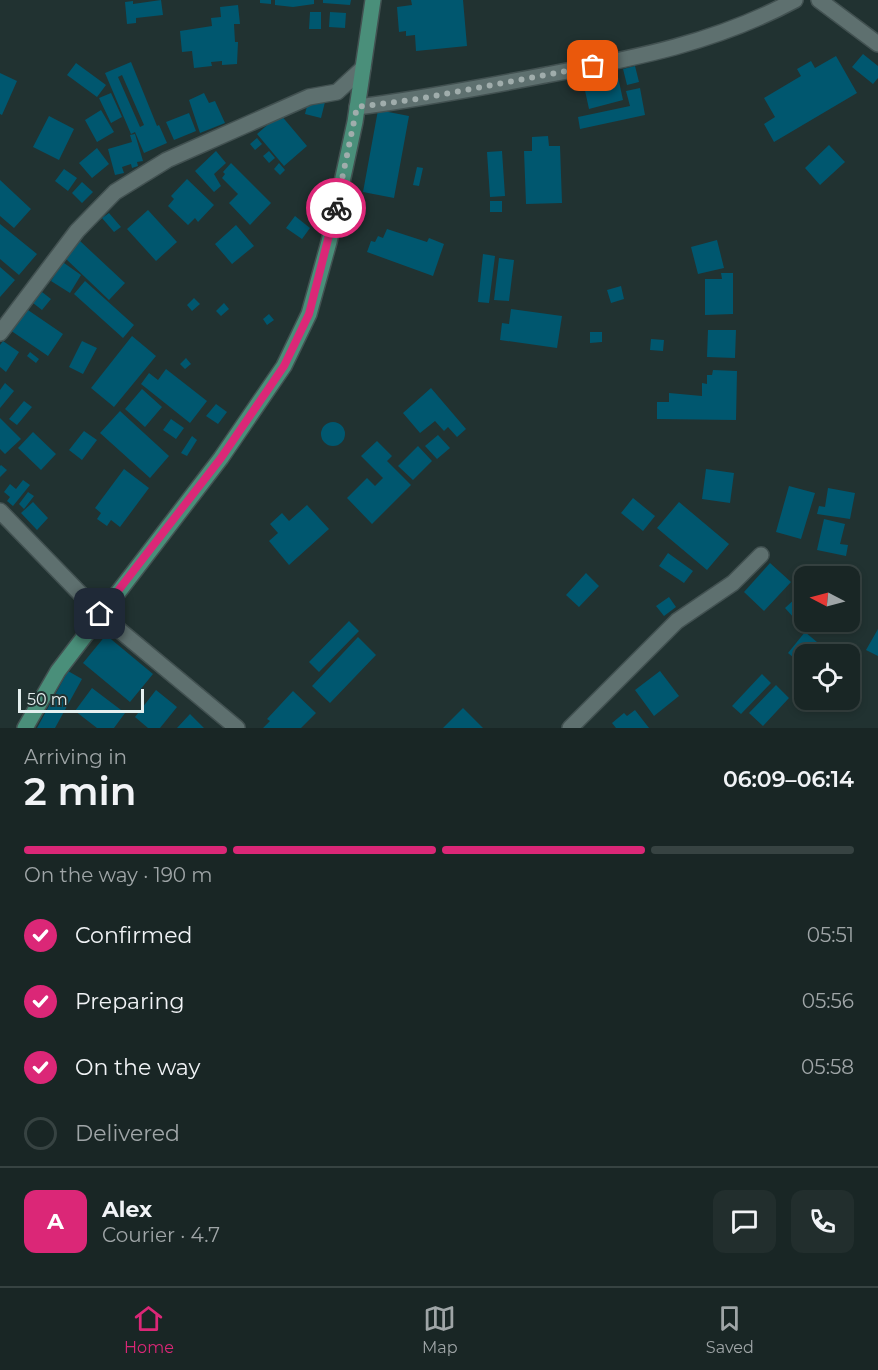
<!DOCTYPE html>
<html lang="en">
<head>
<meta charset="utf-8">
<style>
	:root { --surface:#192625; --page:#222e2d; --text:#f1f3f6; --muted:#9fa5a7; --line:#374342; --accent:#db2777 }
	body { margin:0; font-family:Montserrat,sans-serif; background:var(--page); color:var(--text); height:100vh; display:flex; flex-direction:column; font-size:22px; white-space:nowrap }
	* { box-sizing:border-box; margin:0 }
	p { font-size:20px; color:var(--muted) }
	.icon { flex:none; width:33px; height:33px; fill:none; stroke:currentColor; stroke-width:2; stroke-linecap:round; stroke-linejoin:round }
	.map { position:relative; height:728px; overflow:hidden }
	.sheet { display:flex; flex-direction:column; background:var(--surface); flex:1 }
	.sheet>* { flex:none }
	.needle { width:39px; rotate:276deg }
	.controls { position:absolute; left:794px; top:566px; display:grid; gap:12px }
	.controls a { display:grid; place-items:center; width:66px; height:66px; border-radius:12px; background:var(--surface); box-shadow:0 3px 9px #0003,0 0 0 2px var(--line); font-size:30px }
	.scale { position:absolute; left:18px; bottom:15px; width:126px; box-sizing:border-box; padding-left:6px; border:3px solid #e5efef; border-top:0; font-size:16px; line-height:21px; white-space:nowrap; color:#e5efef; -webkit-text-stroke:4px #213231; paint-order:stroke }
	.pin { position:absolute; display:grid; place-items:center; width:51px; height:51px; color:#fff; margin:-26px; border-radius:12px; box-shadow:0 3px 9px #0006 }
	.courier { position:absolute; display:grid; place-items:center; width:60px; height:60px; margin:-30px; border:4px solid #db2777; border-radius:50%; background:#fff; color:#222; box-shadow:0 2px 8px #0007 }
	.summary em { font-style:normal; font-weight:600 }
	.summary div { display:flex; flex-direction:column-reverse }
	.summary { display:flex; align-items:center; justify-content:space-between; height:102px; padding:0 24px }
	h1 { font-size:39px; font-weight:600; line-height:45px }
	.bar { display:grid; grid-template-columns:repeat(4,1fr); gap:9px 6px; align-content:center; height:72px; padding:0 24px }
	.bar i { height:8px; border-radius:4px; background:var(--line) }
	.bar .current { background:var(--accent) }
	.bar p { grid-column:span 4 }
	.line { display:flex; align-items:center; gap:15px; padding:0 24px; border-top:2px solid var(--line) }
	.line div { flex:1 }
	.round { display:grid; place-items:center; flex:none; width:63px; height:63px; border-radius:12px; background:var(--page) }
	ol { padding:0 24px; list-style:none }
	li { display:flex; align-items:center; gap:18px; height:66px }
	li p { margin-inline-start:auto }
	li .icon { padding:6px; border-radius:50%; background:var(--accent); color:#fff; stroke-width:4 }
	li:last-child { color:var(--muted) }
	li i { width:33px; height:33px; border:3px solid var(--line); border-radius:50% }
	.menu { display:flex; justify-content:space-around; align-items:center; height:84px; border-top:2px solid var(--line); background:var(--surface); font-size:16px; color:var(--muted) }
	.menu a { display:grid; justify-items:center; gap:3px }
	.menu .current { color:var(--accent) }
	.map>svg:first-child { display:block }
</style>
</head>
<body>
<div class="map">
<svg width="878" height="728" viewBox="0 0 878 728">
	<rect width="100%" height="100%" fill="#213231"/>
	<path fill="#00576f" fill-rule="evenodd" d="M161,0L163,15L136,18V23L127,24L125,2L133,1V4Z
		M260,0H271V4L260,3Z
		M275,0H314V4L293,7L275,5Z
		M323,0H351L350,5L323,3Z
		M411,0H463L467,46L416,51L415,35L406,36V31L399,32L397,7L412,5Z
		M238,5L240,24H234L235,42H238L237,64L222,65V61L211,62L212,66L194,68L192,51L182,52L180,31L212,26L211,18L221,17L220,7Z
		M310,12H321V29H309Z
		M330,12L346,13L345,28L329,27Z
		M863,54L878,66V78L873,84L852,67Z
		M836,56L857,93L774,142L764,124L775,117L764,98L801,76L797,69L811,61L815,68Z
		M131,62L157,126L159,125L167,143L144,153L135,132L131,134L105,73ZM122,75L144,125L140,127L118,77Z
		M76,63L106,85L97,97L67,75Z
		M635,66L639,82L627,85L623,69Z
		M0,73L17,81L2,115L0,114Z
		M618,77L623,100L589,109L584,86Z
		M640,88L645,115L580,129L578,117L630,106L626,91Z
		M111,93L122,117L111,123L99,98Z
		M204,93L209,103L215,101L225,123L200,133L189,100Z
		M309,98L325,102L321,118L305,114Z
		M101,110L114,132L97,142L85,120Z
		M378,110L409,116L394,198L363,192Z
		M189,113L196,131L174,140L166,122Z
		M280,114L307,146L284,166L257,134Z
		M49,116L74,129L59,160L33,147Z
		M135,134L143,161L137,162L138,166L132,168L131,164L122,167L124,173L115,175L108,149L132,142L130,135Z
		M548,136L549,146H560L562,203L526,204L524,151H532V137Z
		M257,138L262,144L255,150L250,144Z
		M829,145L845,162L820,185L805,168Z
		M97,148L109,164L92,178L79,163Z
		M216,151L226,163L214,174L221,186L214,192L195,171Z
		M269,151L275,158L269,163L263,156Z
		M502,151L505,196L490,197L487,152Z
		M231,163L271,203L250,225L229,203L238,194L222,178L225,174L223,172Z
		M279,163L285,170L280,175L274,169Z
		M417,167L423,168L419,186L413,185Z
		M64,169L77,178L68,191L55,181Z
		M187,179L214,205L198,222L195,218L188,225L168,206L174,199L171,196Z
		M0,180L31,209L14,228L0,216Z
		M82,182L93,192L82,203L72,193Z
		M350,201L364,205L360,219L347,215Z
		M490,201H502V212H490Z
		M148,210L177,242L156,261L127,229Z
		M109,213L121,227L114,232L102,218Z
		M295,216L310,228L302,239L286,228Z
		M0,224L37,254L19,275L0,259Z
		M236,225L254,246L232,264L215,244Z
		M387,229L427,242L429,238L444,244L433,276L367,252L371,241L375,242L378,236L383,238Z
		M717,240L724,268L698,274L691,247Z
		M80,241L125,283L109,300L65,258Z
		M483,254L495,256L489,303L478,302Z
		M57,258L81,275L70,293L51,281L58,270L52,266Z
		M499,258L514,260L509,301L494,300Z
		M0,267L15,280L0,297Z
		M721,273H733V314L705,315V279H722Z
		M85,281L134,325L123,338L74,294Z
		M621,286L624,299L611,303L607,290Z
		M42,292L51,299L42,310L33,303Z
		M194,298L200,304L192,311L187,305Z
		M224,303L229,309L221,316L216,311Z
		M25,308L63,334L48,356L10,330Z
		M511,309L562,316L557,348L500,340L502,323L509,324Z
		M269,314L274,320L267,325L263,319Z
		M708,330H736L735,358L707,357Z
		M590,332H602V342L590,343Z
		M132,336L156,356L114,407L91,388Z
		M651,339L664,340L663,351L650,350Z
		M3,341L19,352L6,372L0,367V345Z
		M82,341L97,348L83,374L69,367Z
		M30,352L39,359L36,363L27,356Z
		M186,358L191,364L185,369L180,364Z
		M166,369L207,401L190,423L141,384L149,373L158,380Z
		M713,370L737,371L736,420L657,419V402H669V393L702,396V383L707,384V375H712Z
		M5,383L14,391L0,408V390Z
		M431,388L466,429L457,437L448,427L444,431L435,421L420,433L403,413Z
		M142,389L162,407L145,427L125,409Z
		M24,401L32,407L17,425L9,419Z
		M216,404L227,412L218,424L206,416Z
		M120,411L169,456L150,478L100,433Z
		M0,418L21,439L5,454L0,449Z
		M171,419L184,428L176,439L163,430Z
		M321 434a12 12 0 1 1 24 0a12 12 0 1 1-24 0Z
		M84,431L97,440L82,460L69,450Z
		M33,432L56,454L41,470L18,448Z
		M438,435L450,448L437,459L425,446Z
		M192,436L197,440L187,456L181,453Z
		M377,441L392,456L387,461L411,485L372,524L347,498L367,478L375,486L383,478L361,456Z
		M418,446L432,461L413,480L398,466Z
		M1,465L7,470L0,477V466Z
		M124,469L149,488L120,527L111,520L107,526L97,519L101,513L95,508Z
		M706,469L734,473L730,503L702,499Z
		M23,480L30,485L13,506L7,501L10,497L4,492L10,484L16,489Z
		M789,486L815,493L801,539L776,532Z
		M828,488L855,493L850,519L817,514L819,506L825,507Z
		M28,492L34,496L24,509L19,504Z
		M633,498L655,516L643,531L621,513Z
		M33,502L48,518L37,530L21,513Z
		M679,502L729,544L707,570L657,528Z
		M307,505L329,529L289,565L269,541L278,533L270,524L282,513L289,521Z
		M824,519L845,524L840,544L848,545L846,556L817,550Z
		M668,553L693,571L684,583L659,566Z
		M770,563L791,582L764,611L744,592Z
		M586,573L599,586L579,607L566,595Z
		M799,595L804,600V621H810L803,628L785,608Z
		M669,597L676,607L664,616L656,606Z
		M349,621L359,631L319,672L309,662Z
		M878,629V656L866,650Z
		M805,632L829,652L804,654V666L788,653Z
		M106,635L153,674L130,702L83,663Z
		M358,637L376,655L330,703L312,686Z
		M68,671L82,679L55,728H37Z
		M660,671L679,696L654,716L635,690Z
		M762,674L771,683L741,714L732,706Z
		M776,685L789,698L763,726L749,713Z
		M92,688L125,713L114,728H97L75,711Z
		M156,690L177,707L160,728H148L135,717Z
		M293,691L316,713L301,728H263L270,721L267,719Z
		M463,708L483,728H443Z
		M635,710L649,728H616L612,723L624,713L627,716Z
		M190,714L204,728H177Z"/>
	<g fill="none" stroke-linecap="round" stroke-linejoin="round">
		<g stroke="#425151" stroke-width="18">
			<path id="street" d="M819,0L878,44
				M357,107C421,99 483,87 546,75C635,58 715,43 795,0
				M0,333L77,231L115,192L167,160L309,97L337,92L363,68
				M0,511L100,614L237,728
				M570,728L677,621L733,583L761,555"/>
		</g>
		<g stroke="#425151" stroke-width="18">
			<path id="secondary" d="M25,728L58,671L221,458L284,366L309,314L329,242L355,122L373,0"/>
		</g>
		<use href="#street" stroke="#5e706f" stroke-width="15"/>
		<use href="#secondary" stroke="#4a8f7a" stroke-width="15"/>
	</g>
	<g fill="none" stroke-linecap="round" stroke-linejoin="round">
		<path stroke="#a0adac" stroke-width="6" stroke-dasharray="0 10.8" d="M336,208L357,107L418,99L593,66"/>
		<path stroke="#db2777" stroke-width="8" d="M100,614L221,458L284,366L309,314L336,208"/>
	</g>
</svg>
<div class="controls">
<a><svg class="needle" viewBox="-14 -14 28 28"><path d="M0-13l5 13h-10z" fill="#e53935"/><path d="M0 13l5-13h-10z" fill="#9fa5a7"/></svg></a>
<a><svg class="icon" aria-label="locate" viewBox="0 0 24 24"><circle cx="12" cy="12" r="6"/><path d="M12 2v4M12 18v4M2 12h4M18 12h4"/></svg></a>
</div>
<div class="scale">50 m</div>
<div class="pin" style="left:593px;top:66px;background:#ea580c"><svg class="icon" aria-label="bag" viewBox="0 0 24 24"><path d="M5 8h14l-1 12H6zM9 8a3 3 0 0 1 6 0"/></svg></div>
<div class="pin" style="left:100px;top:614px;background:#1f2937"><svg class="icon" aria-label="home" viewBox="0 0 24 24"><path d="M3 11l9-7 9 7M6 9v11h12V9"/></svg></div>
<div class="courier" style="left:336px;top:208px"><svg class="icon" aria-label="bike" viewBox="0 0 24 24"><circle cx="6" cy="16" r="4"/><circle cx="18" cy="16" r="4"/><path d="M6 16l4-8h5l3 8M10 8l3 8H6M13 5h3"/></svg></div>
</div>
<section class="sheet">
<div class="summary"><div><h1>2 min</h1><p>Arriving in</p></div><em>06:09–06:14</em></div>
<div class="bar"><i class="current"></i><i class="current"></i><i class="current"></i><i></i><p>On the way · 190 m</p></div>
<ol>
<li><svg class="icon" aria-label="check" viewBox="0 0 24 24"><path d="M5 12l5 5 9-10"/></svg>Confirmed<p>05:51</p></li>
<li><svg class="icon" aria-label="check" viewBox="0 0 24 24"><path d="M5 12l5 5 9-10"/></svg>Preparing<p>05:56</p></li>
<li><svg class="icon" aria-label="check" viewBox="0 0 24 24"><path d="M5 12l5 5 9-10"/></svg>On the way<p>05:58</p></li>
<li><i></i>Delivered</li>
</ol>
<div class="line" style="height:108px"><b class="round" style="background:var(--accent);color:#fff">A</b><div><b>Alex</b><p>Courier · 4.7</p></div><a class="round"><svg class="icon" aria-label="chat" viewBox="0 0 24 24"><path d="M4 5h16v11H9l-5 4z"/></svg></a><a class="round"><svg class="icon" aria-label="phone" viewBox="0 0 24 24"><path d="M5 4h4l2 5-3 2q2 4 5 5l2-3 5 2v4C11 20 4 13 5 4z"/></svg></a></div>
</section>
<nav class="menu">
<a class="current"><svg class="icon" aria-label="home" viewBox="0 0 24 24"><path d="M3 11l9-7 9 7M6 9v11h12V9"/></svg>Home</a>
<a><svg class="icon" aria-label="map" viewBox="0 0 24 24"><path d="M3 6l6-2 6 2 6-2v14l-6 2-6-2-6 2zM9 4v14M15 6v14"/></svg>Map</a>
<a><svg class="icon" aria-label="saved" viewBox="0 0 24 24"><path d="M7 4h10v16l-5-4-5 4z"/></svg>Saved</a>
</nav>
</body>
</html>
